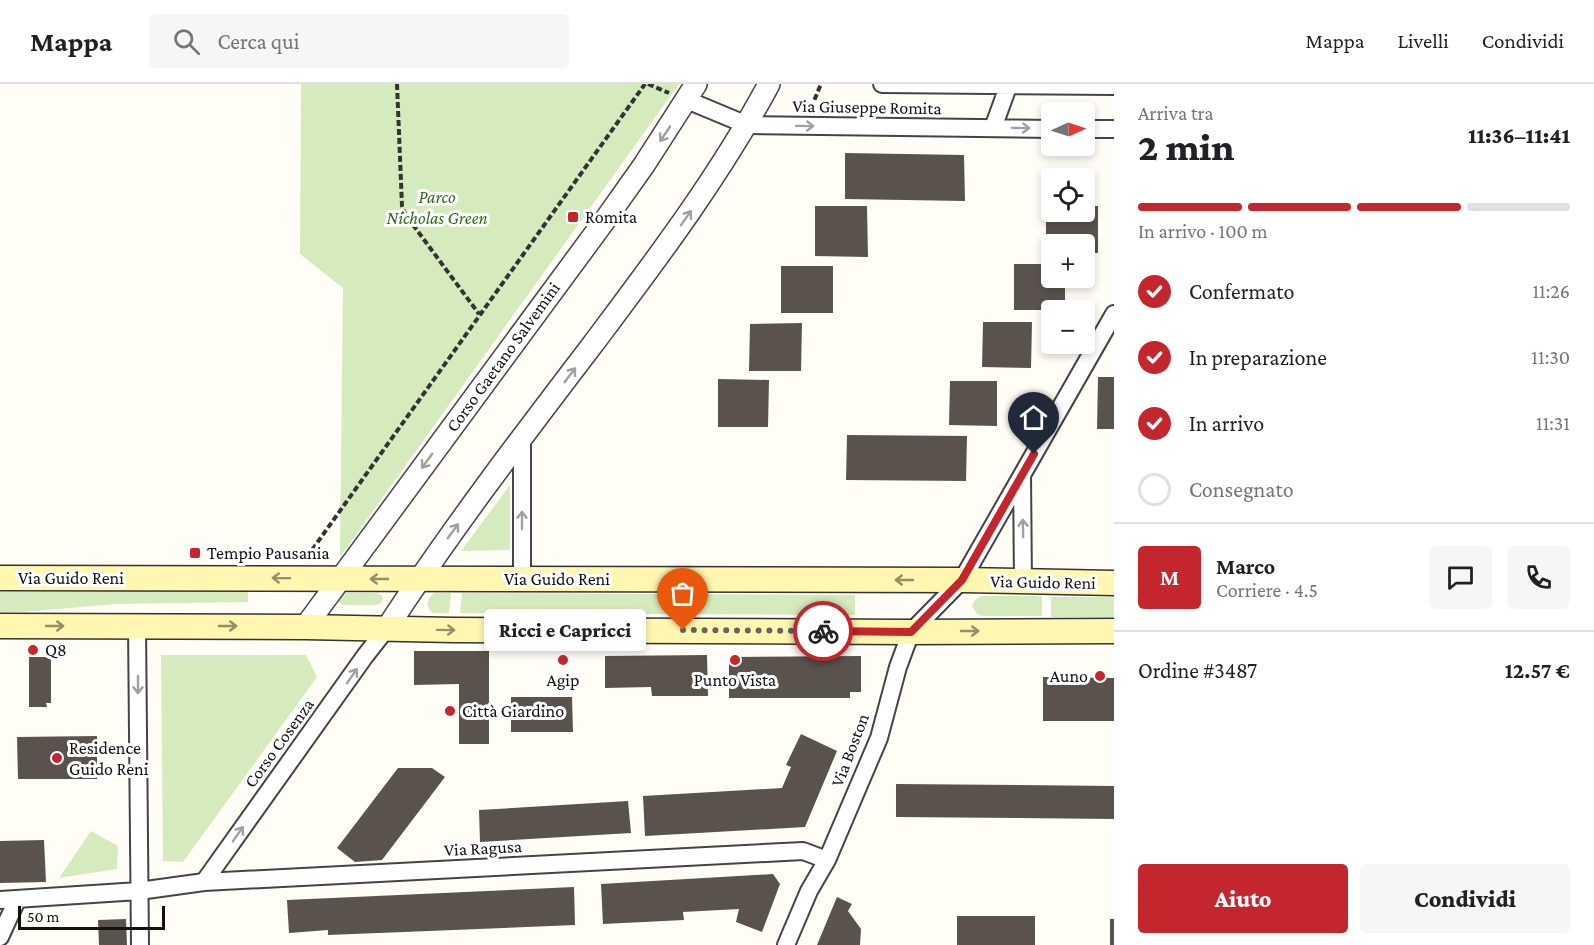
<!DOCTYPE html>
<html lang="it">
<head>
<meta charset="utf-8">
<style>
	:root { --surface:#fff; --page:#f6f6f6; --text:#202124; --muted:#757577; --line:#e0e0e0; --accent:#c4262e }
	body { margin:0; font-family:"Crimson Pro",serif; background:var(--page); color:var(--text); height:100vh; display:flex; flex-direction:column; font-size:22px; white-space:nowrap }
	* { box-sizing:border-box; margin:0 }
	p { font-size:20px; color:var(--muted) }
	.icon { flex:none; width:33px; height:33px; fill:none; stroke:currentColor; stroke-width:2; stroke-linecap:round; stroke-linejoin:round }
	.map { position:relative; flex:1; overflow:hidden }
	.side { display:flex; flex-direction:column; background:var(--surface); width:480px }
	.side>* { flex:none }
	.needle { width:39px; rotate:87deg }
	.controls { position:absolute; left:1041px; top:18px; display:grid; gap:12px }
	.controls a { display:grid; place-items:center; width:54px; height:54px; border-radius:6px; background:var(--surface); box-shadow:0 3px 9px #0003; font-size:30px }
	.scale { position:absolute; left:18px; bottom:15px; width:147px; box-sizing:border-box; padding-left:6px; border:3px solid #111; border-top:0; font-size:16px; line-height:21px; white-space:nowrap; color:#111; -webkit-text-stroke:4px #fff; paint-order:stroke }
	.pin { position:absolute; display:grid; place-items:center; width:51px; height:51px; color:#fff; margin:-62px -26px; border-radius:50% 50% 50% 0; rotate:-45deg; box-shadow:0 0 6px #0007 }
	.pin .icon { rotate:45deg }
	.courier { position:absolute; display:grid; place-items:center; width:60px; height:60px; margin:-30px; border:4px solid #c4262e; border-radius:50%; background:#fff; color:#222; box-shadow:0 2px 8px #0007 }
	.bubble { position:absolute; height:42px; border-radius:6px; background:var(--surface); box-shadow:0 3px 9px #0003; font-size:20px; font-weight:800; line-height:42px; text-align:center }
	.headline em { font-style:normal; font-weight:800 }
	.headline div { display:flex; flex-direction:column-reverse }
	.headline { display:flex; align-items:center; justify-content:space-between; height:102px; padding:0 24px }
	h1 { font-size:39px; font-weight:800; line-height:45px }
	.bar { display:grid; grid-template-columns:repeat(4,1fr); gap:9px 6px; align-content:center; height:72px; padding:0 24px }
	.bar i { height:8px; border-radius:4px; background:var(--line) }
	.bar .on { background:var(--accent) }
	.bar p { grid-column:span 4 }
	.line { display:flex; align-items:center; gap:15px; padding:0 24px; border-top:2px solid var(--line) }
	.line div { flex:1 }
	.round { display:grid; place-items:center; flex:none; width:63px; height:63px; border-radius:6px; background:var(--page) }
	ol { padding:0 24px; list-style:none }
	li { display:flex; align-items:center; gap:18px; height:66px }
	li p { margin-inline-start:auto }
	li .icon { padding:6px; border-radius:50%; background:var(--accent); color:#fff; stroke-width:4 }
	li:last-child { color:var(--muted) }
	li i { width:33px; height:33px; border:3px solid var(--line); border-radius:50% }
	.primary-button { display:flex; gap:12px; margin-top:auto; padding:12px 24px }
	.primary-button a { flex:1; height:69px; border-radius:6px; background:var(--accent); color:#fff; font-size:24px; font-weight:800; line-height:69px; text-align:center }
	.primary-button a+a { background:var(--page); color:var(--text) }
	header { display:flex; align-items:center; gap:36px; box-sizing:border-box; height:84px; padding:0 30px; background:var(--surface); border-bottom:2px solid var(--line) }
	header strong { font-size:28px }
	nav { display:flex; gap:33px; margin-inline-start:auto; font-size:21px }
	.search { width:420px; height:54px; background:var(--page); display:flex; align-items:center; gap:15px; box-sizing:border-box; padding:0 21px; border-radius:6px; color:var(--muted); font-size:22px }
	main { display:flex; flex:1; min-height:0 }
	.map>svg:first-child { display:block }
</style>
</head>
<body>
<header>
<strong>Mappa</strong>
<div class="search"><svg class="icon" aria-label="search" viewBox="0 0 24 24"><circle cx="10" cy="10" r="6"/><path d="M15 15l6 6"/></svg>Cerca qui</div>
<nav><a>Mappa</a><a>Livelli</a><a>Condividi</a></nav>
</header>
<main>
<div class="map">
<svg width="1114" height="861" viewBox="0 0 1114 861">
	<rect width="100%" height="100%" fill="#fffdf5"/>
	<path fill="#d5ebbd" d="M301,0H679L340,473L343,204L300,170Z
		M510,401V466L461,467Z
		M116,507L248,508V518L116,520L23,528H0V508Z
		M343,509H377L381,511L383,515L381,519L377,521H343L339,518L337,514Z
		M434,509H451L449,529H433C425,522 426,516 434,509Z
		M462,509L855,511V531L460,529Z
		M983,512H1042V532H982L977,530L972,522C974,516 976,514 983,512Z
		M1051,513H1114V533H1051Z
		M161,571H306L317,593L183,778L163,777Z
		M91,747L118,762L117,785L59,794Z"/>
	<path fill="#5a524d" d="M845,69L964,71L965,117L845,115Z
		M1046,121H1052V128H1084V122H1098V169H1084V160H1052V168H1046Z
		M815,122H867L868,173L815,172Z
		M1014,180H1052V194H1065V226H1014Z
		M781,182H833V229H781Z
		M983,238H1032L1031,284L982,283Z
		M802,239L801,287H749L750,240Z
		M1098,293H1114V345H1097Z
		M718,295L769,296L768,343H718Z
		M950,297H997V342L949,341Z
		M847,351L967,352L966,397L846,396Z
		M414,567H489V660H459V600L414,601Z
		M707,571L708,612H652L651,603L605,604V572Z
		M861,572V608H850V614H729V573Z
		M29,573H51V619H46L47,623H29Z
		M1043,593L1114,594V637H1043Z
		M511,613H572L573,648H511Z
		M801,650L837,667L805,743L645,752L643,712L782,704L791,683L786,681Z
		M97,652V695H18L17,653Z
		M398,684H432L445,693L382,776L355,778L337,764Z
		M896,700L1114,702V735L896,733Z
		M628,717L631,749L480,758L479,726Z
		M44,756L46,798L0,799V757Z
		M773,790L780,800L762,848L736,838L739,825L683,828L684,836L603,840L601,800Z
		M574,803L575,841L328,851V846L289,849L287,816Z
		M837,813L852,820L848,827L861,845L860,861H817Z
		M957,832H1035V861H957Z
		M126,835L127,861H99L98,836Z
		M1110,835H1114V861H1110Z"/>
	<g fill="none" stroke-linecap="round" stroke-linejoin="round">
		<g stroke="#444" stroke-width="20">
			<path id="minor" d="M882,0L1114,2
				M687,16L747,41L1052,45
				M993,44L1009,0
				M1084,45H1114
				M1022,391L1023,499
				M522,495V354
				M137,542L140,861
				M204,798L365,572L387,544
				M0,816L139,807L204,798L803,767L827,776
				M0,853L17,816
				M786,861L809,807L827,776L879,654L898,583L911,548L962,496L1114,230"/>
		</g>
		<g stroke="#444" stroke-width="24">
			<path id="tertiary" d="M305,543L605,136L644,81L696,0
				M387,544C451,446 522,353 593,260C656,176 719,93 769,0"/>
		</g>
		<g stroke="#333" stroke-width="27">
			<path id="secondary" d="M0,494L962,496L1114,499
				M0,542L305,543L453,546L911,548L1114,547"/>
		</g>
		<path stroke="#333" stroke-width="4" stroke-dasharray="6 3" stroke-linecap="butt" d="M397,0L402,122L405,130L479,230
			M648,0L669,9
			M811,24L821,0
			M307,473L645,0"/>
		<use href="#minor" stroke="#fff" stroke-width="16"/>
		<use href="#tertiary" stroke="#fff" stroke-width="21"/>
		<use href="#secondary" stroke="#fff6b0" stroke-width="24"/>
	</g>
	<defs><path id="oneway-shaft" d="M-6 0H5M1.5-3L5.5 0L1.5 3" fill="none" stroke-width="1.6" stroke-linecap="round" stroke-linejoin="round" transform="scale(1.5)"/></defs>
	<g stroke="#a0a0a0">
		<use href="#oneway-shaft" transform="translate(805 42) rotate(1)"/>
		<use href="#oneway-shaft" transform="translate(1021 44) rotate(1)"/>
		<use href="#oneway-shaft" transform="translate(665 50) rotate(124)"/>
		<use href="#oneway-shaft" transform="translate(686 134) rotate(-55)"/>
		<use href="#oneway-shaft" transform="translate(570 291) rotate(-53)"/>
		<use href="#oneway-shaft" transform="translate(427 377) rotate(126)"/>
		<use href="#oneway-shaft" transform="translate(522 436) rotate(-90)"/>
		<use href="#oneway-shaft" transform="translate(1023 444) rotate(-91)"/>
		<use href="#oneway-shaft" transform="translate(453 447) rotate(-54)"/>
		<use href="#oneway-shaft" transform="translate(352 592) rotate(-55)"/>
		<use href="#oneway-shaft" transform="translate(138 601) rotate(90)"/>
		<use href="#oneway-shaft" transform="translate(238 750) rotate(-55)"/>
	</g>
	<g stroke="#948f68">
		<use href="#oneway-shaft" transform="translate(281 494) rotate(-179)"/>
		<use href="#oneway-shaft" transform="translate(379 495) rotate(180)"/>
		<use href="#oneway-shaft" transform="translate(904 496) rotate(-180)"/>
		<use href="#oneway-shaft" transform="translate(55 542)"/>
		<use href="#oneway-shaft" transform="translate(228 542)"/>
		<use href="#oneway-shaft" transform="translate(446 546) rotate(1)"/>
		<use href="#oneway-shaft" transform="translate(970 547)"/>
	</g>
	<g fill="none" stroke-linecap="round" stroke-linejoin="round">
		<path stroke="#646461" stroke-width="6" stroke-dasharray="0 10.8" d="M683,546L823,547"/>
		<path stroke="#c4262e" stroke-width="8" d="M823,547L911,548L962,496L1034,370"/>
	</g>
	<g fill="#c4262e" stroke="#fff" stroke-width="2">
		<rect x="567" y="127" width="12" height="12" rx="3"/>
		<rect x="189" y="463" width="12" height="12" rx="3"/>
		<circle cx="33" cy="566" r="6"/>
		<circle cx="563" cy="576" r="6"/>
		<circle cx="735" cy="576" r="6"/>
		<circle cx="1100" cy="592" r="6"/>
		<circle cx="450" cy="627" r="6"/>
		<circle cx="57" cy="674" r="6"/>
	</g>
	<g text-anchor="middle" stroke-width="6" stroke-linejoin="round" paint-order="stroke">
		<g font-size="18" fill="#111" stroke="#fff">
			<text transform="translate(867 23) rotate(1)" y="6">Via Giuseppe Romita</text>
			<text transform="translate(503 273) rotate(-54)" y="6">Corso Gaetano Salvemini</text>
			<text x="71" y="500">Via Guido Reni</text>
			<text x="557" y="501">Via Guido Reni</text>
			<text transform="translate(1043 498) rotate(1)" y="6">Via Guido Reni</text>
			<text transform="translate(279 659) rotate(-54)" y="6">Corso Cosenza</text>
			<text transform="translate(850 666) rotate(-69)" y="6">Via Boston</text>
			<text transform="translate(483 764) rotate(-3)" y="6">Via Ragusa</text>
		</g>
		<g font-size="18" font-style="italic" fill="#2f6b1f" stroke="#fff">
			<text x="437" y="119">Parco<tspan x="437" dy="21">Nicholas Green</tspan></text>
		</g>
		<g font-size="18" fill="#111" stroke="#fff" text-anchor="start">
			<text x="585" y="139">Romita</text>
			<text x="207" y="475">Tempio Pausania</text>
			<text x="45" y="572">Q8</text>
			<text x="1088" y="598" text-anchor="end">Auno</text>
			<text x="563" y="602" text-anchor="middle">Agip</text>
			<text x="735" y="602" text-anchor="middle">Punto Vista</text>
			<text x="462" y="633">Città Giardino</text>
			<text x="69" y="670">Residence<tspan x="69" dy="21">Guido Reni</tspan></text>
		</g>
	</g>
</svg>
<div class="controls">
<a><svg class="needle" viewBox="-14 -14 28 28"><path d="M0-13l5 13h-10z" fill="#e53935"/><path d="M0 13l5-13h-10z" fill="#757577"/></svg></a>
<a><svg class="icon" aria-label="locate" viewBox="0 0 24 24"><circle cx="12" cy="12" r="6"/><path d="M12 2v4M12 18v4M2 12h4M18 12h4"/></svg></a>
<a>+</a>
<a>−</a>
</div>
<div class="scale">50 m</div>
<div class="pin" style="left:683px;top:546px;background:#ea580c"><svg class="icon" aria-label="bag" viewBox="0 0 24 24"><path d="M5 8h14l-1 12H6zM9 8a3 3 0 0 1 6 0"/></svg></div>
<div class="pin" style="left:1034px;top:370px;background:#1f2937"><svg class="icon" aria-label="home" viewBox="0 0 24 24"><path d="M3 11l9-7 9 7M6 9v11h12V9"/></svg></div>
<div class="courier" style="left:823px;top:547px"><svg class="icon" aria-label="bike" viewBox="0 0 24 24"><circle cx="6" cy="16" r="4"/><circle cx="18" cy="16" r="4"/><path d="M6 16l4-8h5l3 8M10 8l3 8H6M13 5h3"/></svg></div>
<div class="bubble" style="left:484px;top:525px;width:162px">Ricci e Capricci</div>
</div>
<section class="side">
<div class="headline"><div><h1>2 min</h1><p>Arriva tra</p></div><em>11:36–11:41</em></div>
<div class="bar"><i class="on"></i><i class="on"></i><i class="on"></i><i></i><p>In arrivo · 100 m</p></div>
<ol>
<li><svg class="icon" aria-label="check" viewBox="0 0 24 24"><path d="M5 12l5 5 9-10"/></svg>Confermato<p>11:26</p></li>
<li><svg class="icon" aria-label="check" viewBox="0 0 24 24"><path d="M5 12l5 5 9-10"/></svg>In preparazione<p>11:30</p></li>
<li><svg class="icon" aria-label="check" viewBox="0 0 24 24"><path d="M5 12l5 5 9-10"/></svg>In arrivo<p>11:31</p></li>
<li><i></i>Consegnato</li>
</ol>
<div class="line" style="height:108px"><b class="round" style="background:var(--accent);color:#fff">M</b><div><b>Marco</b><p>Corriere · 4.5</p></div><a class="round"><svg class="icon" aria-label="chat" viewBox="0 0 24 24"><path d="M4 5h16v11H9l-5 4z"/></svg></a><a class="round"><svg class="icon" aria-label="phone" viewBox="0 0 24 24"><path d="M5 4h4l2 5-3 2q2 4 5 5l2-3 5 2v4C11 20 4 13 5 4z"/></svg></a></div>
<div class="line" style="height:78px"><div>Ordine #3487</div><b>12.57 €</b></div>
<div class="primary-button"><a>Aiuto</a><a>Condividi</a></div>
</section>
</main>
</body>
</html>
